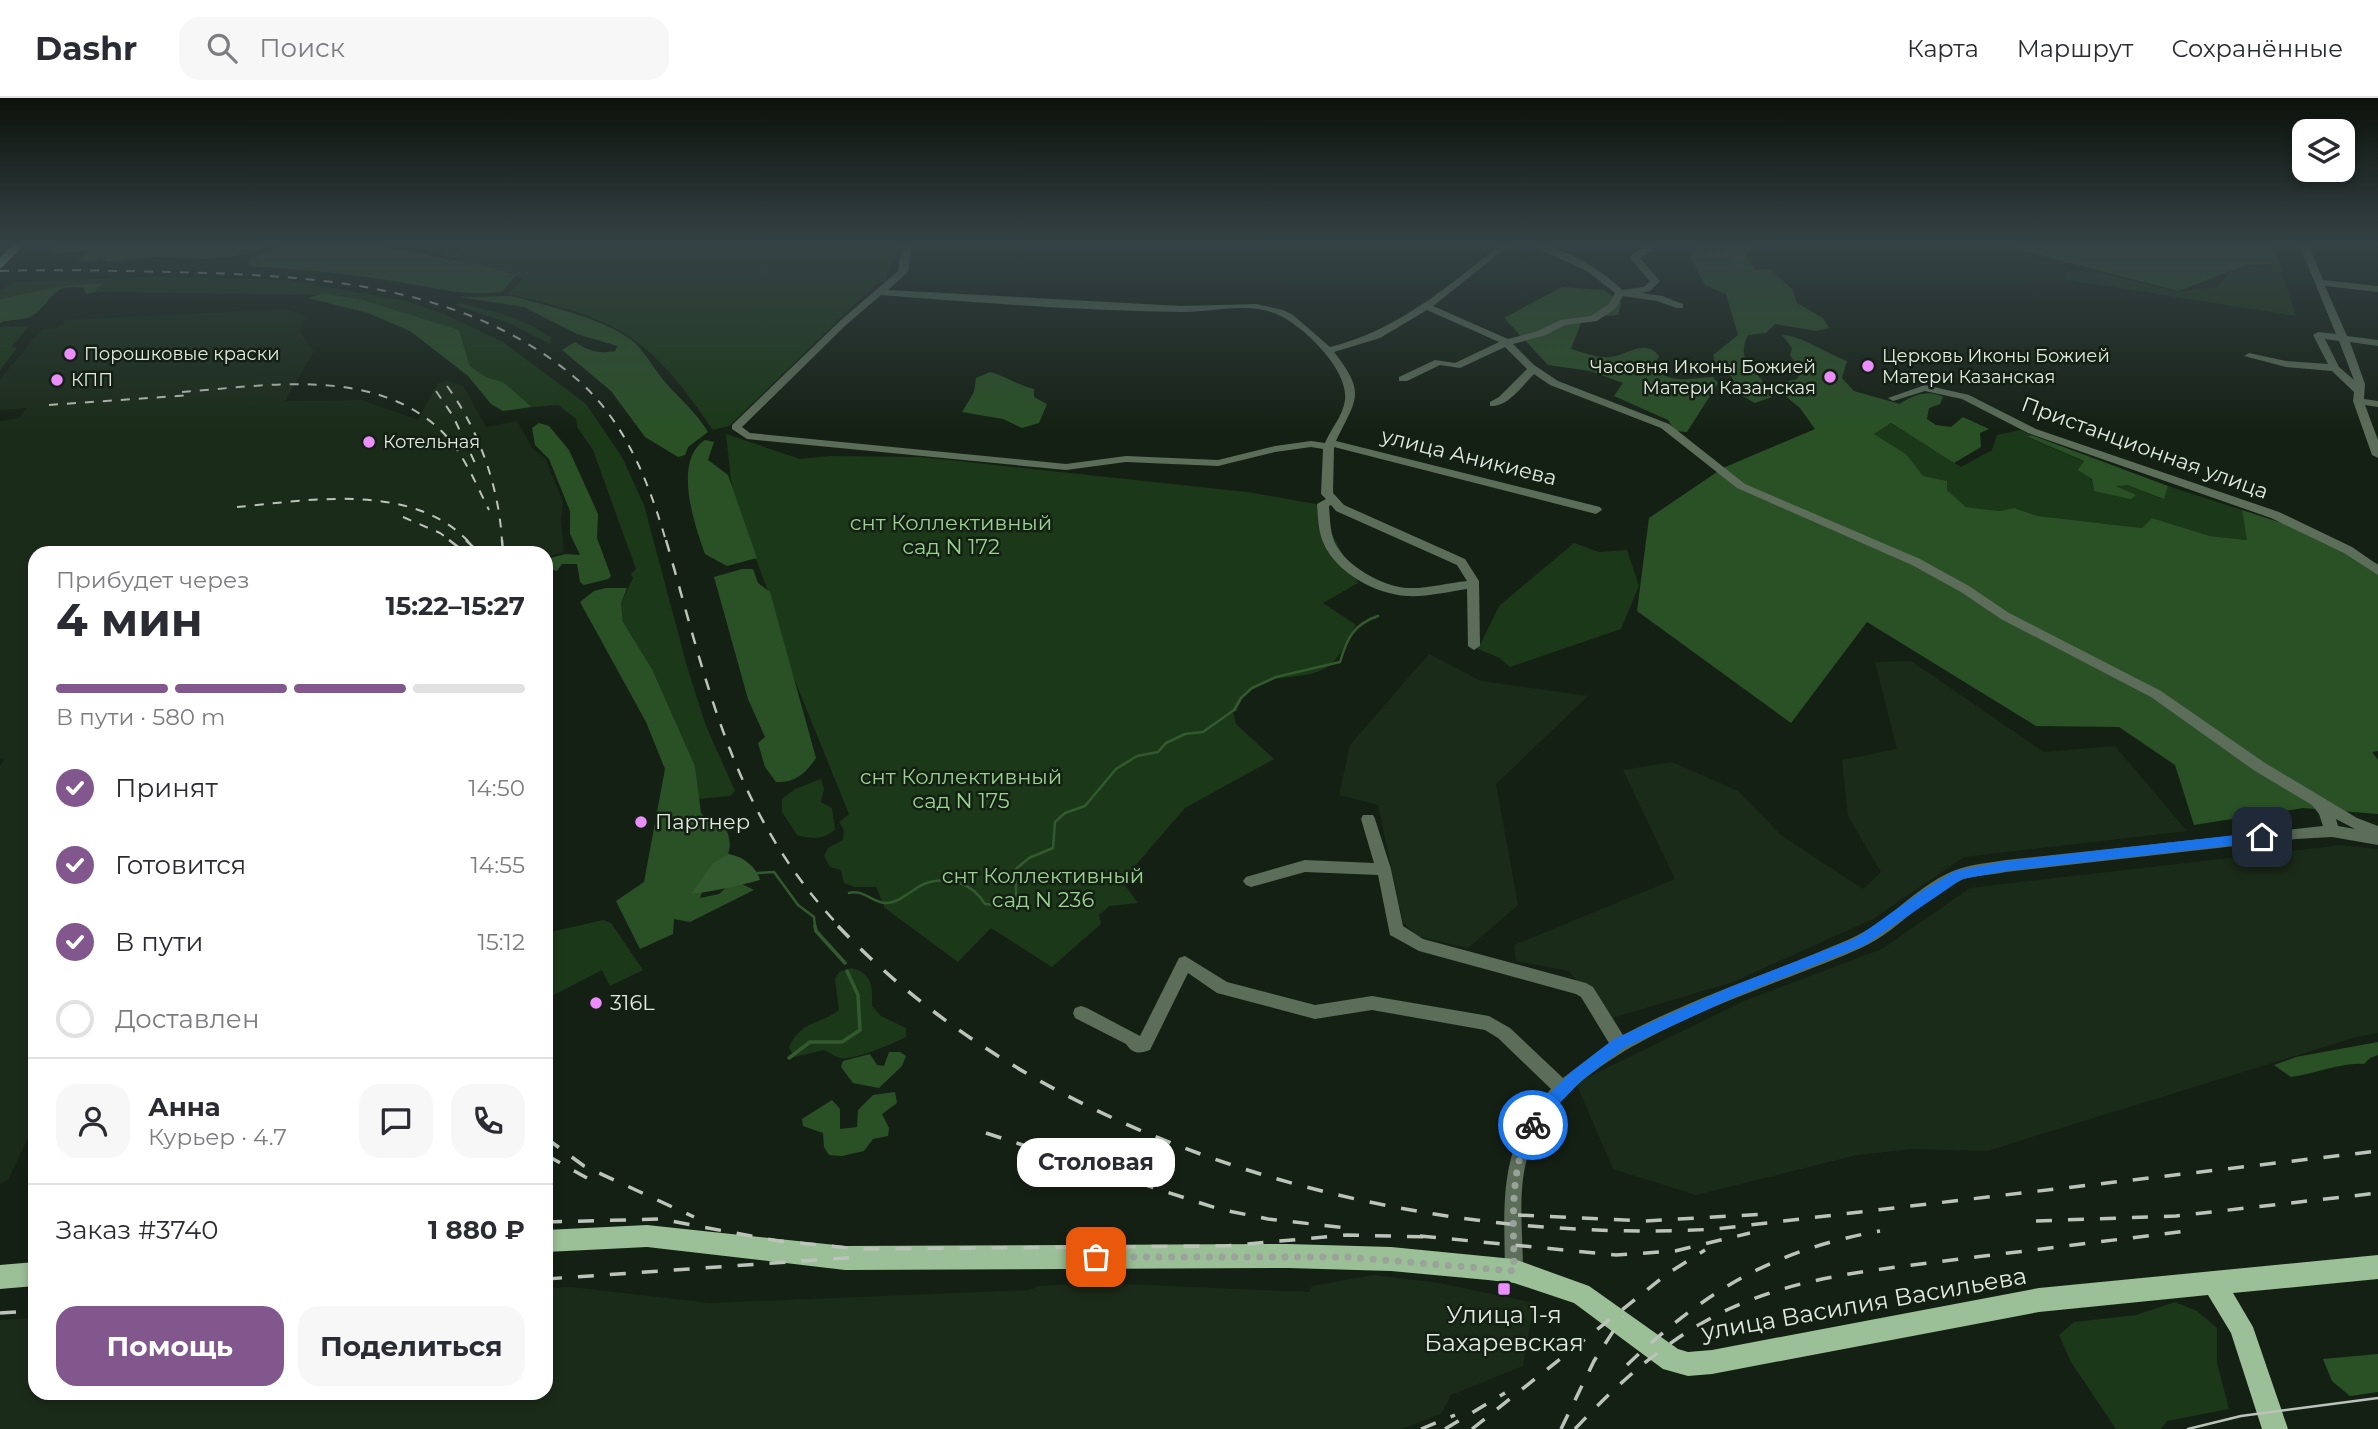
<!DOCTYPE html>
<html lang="ru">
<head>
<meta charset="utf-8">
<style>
	:root { --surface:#fff; --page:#f7f7f7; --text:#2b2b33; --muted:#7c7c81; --line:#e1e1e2; --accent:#81578d }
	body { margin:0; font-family:Montserrat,sans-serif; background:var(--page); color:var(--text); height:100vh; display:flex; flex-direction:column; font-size:26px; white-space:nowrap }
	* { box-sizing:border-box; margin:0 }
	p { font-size:23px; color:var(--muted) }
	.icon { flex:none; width:38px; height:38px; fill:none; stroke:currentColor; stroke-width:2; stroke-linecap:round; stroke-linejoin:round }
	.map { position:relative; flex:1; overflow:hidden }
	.details { position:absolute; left:28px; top:448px; width:525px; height:854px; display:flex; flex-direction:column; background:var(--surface); border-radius:21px; box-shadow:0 4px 10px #0003 }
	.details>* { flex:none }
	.tools { position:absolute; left:2292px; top:21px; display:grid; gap:14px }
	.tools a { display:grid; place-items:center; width:63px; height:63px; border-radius:14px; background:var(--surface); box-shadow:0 4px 10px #0003; font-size:35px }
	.pin { position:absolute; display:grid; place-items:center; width:60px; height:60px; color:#fff; margin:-30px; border-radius:14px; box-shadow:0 4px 10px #0006 }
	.courier { position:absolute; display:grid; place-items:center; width:70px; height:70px; margin:-35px; border:5px solid #1a73e8; border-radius:50%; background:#fff; color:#222; box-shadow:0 2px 9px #0007 }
	.bubble { position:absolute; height:49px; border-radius:21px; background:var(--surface); box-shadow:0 4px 10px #0003; font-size:23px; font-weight:700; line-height:49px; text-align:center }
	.head em { font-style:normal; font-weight:700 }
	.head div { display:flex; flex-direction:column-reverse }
	.head { display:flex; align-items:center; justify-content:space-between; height:119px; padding:0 28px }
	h1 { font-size:46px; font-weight:700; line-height:52px }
	.bar { display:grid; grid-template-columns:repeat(4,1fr); gap:10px 7px; align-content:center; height:84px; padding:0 28px }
	.bar i { height:9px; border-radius:5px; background:var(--line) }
	.bar .on { background:var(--accent) }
	.bar p { grid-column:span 4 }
	.line { display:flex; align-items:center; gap:18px; padding:0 28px; border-top:2px solid var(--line) }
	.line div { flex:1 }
	.round { display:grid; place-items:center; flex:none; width:74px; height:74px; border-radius:21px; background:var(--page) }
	ol { padding:0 28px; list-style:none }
	li { display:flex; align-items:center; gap:21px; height:77px }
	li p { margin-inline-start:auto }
	li .icon { padding:7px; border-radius:50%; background:var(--accent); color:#fff; stroke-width:4 }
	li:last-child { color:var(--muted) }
	li i { width:38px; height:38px; border:4px solid var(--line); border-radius:50% }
	.button { display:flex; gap:14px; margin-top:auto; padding:14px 28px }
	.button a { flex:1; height:80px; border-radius:21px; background:var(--accent); color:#fff; font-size:28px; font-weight:700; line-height:80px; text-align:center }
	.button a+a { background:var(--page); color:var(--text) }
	header { display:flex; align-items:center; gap:42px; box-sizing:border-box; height:98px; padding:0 35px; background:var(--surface); border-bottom:2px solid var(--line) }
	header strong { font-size:33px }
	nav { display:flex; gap:38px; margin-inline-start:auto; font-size:24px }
	.search { width:490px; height:63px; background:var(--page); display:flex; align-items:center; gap:18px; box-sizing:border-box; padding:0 24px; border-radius:21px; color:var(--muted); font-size:26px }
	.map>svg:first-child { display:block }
</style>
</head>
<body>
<header>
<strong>Dashr</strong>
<div class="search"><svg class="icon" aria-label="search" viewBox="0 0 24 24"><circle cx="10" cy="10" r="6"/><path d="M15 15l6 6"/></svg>Поиск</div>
<nav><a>Карта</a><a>Маршрут</a><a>Сохранённые</a></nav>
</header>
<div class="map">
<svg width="2378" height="1331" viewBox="0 0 2378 1331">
	<rect width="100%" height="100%" fill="#152014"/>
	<path fill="#1b2b19" d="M286,211L306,219L300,234L314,253L285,303L362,302L418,322L437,286L446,282L463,288L486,329L517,323L533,351L545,360L563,404L561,423L564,454L546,459V455H35V1025L8,1082L0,1086V668L4,661L0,660V323L19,320L27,310L0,312V281L42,231L58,230L66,222Z
		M1429,556L1481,583L1588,598L1496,686L1518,807L1468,850L1416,838L1403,824L1378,707L1339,697L1350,647Z
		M1911,563L2044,654L2115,648L2187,733L1964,759L1873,821L1733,884L1609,921L1569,873L1516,863L1514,847L1675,781L1623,672L1672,664L1738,693L1781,737L1863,791L1881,774L1848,718L1842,662L1897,651L1875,564Z
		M2342,747L2378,751V935L2356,939L1987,1053L1912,1051L1857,1057L1696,1097L1613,1071L1576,985L1744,903L1882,851L1970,790Z
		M1374,1177L1439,1185L1534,1205L1523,1268L1451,1297L1441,1316L1401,1331H0V1222L35,1220V1295H546V1190L571,1189L710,1205L1030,1192L1038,1188L1099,1185L1309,1194L1312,1188Z"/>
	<path fill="#1b3818" d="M480,146H900L886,183L876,186L729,328L713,332C648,237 620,221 508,196L522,181L519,178L440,156Z
		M2249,168H2280L2296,218L2064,181L2067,173L2098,174L2177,194L2217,189L2230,174Z
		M151,179L287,182L406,203L444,216L503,244L586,306L622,359L644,407L688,572L706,628L735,693L730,698L698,701L695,668L652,571L623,524L621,505L633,480L631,476L636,471L593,352L577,329L576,321L558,307L532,309L503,284L486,279L470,268L459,232L342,197L95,194L101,185C66,186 34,193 0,201V193L15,184Z
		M460,205C493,213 522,219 551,240L550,246L509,225L455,207Z
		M29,228L12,249L17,250L0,272V229Z
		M1890,325L1961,369L1992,352L1997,337L2020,332L2031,337L2029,340L2085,364L2095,393L2135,397L2115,387H2127L2163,401L2168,388L2242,412L2248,442L2210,438L2152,420L2142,430L2038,418L2014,410L1999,413L1966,409L1947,392V383L1923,379L1906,356L1874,336Z
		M726,336L800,361L829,358L921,359L1247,394L1316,406L1358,485L1323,505L1356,527C1347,542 1340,562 1324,571C1293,587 1251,568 1237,613L1233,614L1236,626L1274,661L1185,710L1122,783L1138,805L1110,808L1099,817L1101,826L1052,869L991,830L958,864L885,810L876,789H854L844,785L841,772L830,769L824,758L828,750L843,742L844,732L839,724L849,716L793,578L768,493L733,400Z
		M1574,445L1599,454L1627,452L1639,488L1621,531L1510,569L1500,560L1478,551L1499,508Z
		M821,681L824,691L821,704L832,710L835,731C826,742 810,741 797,737L782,714V701L795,691Z
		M603,822L611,825L643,872L610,888L602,872L546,901V835Z
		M851,870C875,876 872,892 872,908L881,918L906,930V939C893,946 852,963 839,960C834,958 829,954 824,952L794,959L789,949C803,921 818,928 839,912L835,881L839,874Z
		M2175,1204L2197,1213L2217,1230V1265L2229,1311L2167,1323L2161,1331H2116L2071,1264L2059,1237L2074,1224L2136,1217Z"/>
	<path fill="#2a5126" d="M58,146H276L245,157L205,161L156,159L110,164L100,160L97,164L78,163L89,152L52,156Z
		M287,146H368L482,167L516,177L502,194C464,198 447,192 411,186C359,177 307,171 254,169L248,165L250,161Z
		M1702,146H1752L1747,159L1756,172L1770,171L1793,192L1797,205L1823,220L1829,230L1816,233L1775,226L1766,235L1748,237C1733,268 1762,271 1772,299L1755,305L1732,292V279L1715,265L1713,257L1738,237L1726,196L1705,187L1690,159Z
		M1997,146H2272L2280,166L2247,167L2178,193Z
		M102,185L95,194L86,196L84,190C49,184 54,204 33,217C22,224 10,220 0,225V201C34,193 67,186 102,185Z
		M1562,189L1604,192L1621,205L1618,217L1583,220L1571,251C1583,254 1600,261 1611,259C1627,257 1646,240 1659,258L1653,270C1674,287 1688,280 1713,279L1718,285L1687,334L1675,333L1668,322L1614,298L1623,285L1590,273L1548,267L1504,220Z
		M324,195L363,202L459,232L470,268L486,279L503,284L532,309L503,313L491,306L468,278L410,233L368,215L308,200Z
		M510,198C543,206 613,223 636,246C648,258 655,273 666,285C681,302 696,314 708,334L688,349L685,357L678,359L645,339L611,293L562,252L575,244C589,253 598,256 615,253L617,248L577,236L524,209L460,199Z
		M1782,237C1800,237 1828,256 1847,263L1842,280L1854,293L1900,306C1912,297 1929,291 1943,299L1940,306L1929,310L1927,321L1936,327L1951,329L1963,319L1989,331L1980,335L1981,349L1954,365L1891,325L1874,336L1906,356L1923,378L1947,383V392L1966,409L1999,413L2014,410L2038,418L2142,430L2152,420L2210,438L2247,442L2242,412L2300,431L2378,466V653L2372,654L2378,662V716L2303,710L2194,727L2175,667L2119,629L2036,628L1867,524L1791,625L1637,513L1649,420L1723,370L1815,331L1800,310L1783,296L1785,284L1797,281L1801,274L1790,257L1792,250Z
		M990,274C1006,278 1017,287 1034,291V299L1047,306L1039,325L1022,330L1003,321L962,314L974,294L976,280Z
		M539,325L549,328L569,352L598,416L597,440L611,478L608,481L584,487L580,484L577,466H562L557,473L546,470V461L566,456L580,457L570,436V413L549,361L535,347L532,330Z
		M2031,337L2168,388L2164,401L2127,387L2116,388L2136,397L2131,401L2094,393L2092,381L2078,372L2084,363L2028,339Z
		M705,342L714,344L708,362L728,377L757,460L727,468L705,456C695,428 672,363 705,342Z
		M742,471H753L758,485L770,494L816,660C806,675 795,685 776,684L765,669L758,645L765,639L748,601L714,479Z
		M606,490H627L621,505L623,524L652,571L695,668L701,715L708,722L724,726C743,765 709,769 700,800L719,796L734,782L754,792L690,824L674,821L673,836L640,851L616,803L644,784L665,671L646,624L580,504L594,493Z
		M2378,944V957L2370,960L2364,966C2341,964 2316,976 2291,979L2274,967L2296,959Z
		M889,954H900L906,958L902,968L879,990L853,985L841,969L843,963L870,956L877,967L884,968Z
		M895,994L897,1005L882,1016L889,1030L888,1038L873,1041L864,1053L842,1058L829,1057L824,1049L823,1035L803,1028L802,1021L832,1002L840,1011V1031L857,1029L858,1012L873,997Z
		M2378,1256V1294L2350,1298L2332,1283L2323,1261Z"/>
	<path fill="#335a2e" d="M729,756C743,759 756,768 760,782C750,785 699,797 692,795L713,765Z"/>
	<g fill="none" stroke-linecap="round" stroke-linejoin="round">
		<path stroke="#335a2e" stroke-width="2.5" d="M758,775L774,774L798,807L814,819L815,829
			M849,795C863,791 872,804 885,805C899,806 912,791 924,786C949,777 972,785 985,806L1004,808L1016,805V771L1029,760L1053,750L1055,724L1065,715L1085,708L1116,671L1137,658L1158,654L1166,645L1185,636L1203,634L1234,612L1241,600L1252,590L1276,579L1340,564C1347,540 1354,526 1378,518"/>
		<path stroke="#335a2e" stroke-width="3.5" d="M815,828L816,833L845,865
			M789,960L810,944H842L860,932L858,897L847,873"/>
		<path fill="#335a2e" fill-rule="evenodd" d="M1725,146H1736L1747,162L1743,169H1735V162Z"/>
		<path fill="#5c6d59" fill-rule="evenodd" d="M902,146H912L908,174L888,192L1180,208L1256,206L1283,212L1293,217L1330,249C1396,233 1449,188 1501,146H1511L1433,208L1508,241L1538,233L1560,222L1591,218L1609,206L1615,195L1587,173L1528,146C1559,146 1600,170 1622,192L1644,189L1650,183L1631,161V157L1650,146H1662L1640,160L1660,183L1650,193L1641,195L1662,198L1683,206V210H1677L1657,203L1623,198L1616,210L1597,223L1565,227L1546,237L1513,246L1534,267L1558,283L1669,326L1745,386L1920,461L1969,488L2009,515L2161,593L2265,665L2357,720L2378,728V747L2332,739L2296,741L2006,774C1992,777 1977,777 1964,781C1926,795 1900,832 1863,849C1768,893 1562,945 1528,1057C1517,1093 1523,1135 1523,1173L1521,1180L1514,1182L1507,1180L1505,1173C1504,1103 1498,1045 1551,991L1498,940L1485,932L1372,912L1315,921L1217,895L1188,875L1150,952C1139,956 1133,956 1126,946L1075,920L1073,915L1075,910L1081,908L1087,910L1140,938L1179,860L1185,858L1227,884L1315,907L1372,898L1489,918L1510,930L1563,980L1609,945L1581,899L1576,896L1419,853L1390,837L1378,777L1305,774L1251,789L1246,787L1243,783L1246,779L1305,762L1374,765L1361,721L1363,717H1373L1375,721L1391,771L1403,828L1423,841L1586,885L1593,889L1623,937C1696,898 1774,874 1850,841C1889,824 1915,789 1953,773C1970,766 1989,765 2006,762L2323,728L2319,716L2312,707L2255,673L2151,599L2001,521L1961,494L1912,467L1737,390L1661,330L1550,287L1534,276C1522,288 1508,309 1490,308V304L1499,299L1527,271L1505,249L1460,270L1440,267L1407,283H1399V279L1435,262L1455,265L1499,244L1427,212L1380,240L1334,254C1367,296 1356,301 1336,343L1600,409L1602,412L1596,416L1334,349L1333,395L1344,407L1465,461L1479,483L1480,548L1474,552L1468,548L1467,491C1447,494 1427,499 1407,498C1375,496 1335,474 1323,444C1318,432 1318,419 1317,406L1326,401L1321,396L1323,351L1311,349L1275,354L1218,368L1126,364L1066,372L747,341L732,331V327L841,222L898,173ZM881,197C980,205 1080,212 1179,214C1210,215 1245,204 1274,215C1301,225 1349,271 1345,302C1343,318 1331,330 1325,345L1311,343L1275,348L1218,362L1126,358L1066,366L750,335L742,329L847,226ZM1331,407L1336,413L1457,467L1467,483C1447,485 1427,491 1407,490C1382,488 1347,469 1335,445C1330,434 1330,421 1329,408ZM2336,721L2355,731L2338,728Z
			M2299,146H2308L2323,182L2378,188V194L2325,188L2347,238L2378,242V248L2350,244L2365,286L2364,301L2378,303V309L2365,307L2378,342V360L2372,357L2353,303L2354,294L2332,273L2286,269L2244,258L2249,255L2286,263L2328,266L2313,237L2318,234L2336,236ZM2325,241L2339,243L2354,282L2339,269Z
			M1925,287L1969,297L2036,331L2279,414L2352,449L2378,467V477L2344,455L2271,420L2028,335L1962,301L1925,293L1893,303L1888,300Z"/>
		<path fill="#9bbf96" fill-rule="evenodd" d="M13,146H25L0,171V160Z
			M647,1127L845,1148L1288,1146L1391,1149L1514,1161L1589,1188L1678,1251L1688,1254L1712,1252L2039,1190L2378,1157V1181L2233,1195L2253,1229L2288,1331H2262L2231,1235L2208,1197L2039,1214L1712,1276L1688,1278L1663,1271L1574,1205L1514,1185L1488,1182L1391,1173L1288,1170L845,1172L647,1149L546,1154V1132Z
			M35,1164V1188L0,1191V1167Z"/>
		<path stroke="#bbc3ba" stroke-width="2.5" d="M2188,1331L2241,1318L2378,1300"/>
		<path stroke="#bbc3ba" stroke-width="2" stroke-dasharray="9 9" stroke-linecap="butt" d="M0,173C56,171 113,173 169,174C311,177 467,185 579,283C626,325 649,385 666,443
			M447,288C479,332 499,389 502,443
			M436,293L453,318L476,367
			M182,294C264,288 366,269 435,327C461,349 474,382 489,412
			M49,307L192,297
			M237,409C311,402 411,384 468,443
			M403,419L440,435L451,443"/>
		<path stroke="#bbc3ba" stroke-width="2.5" stroke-dasharray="12 12" stroke-linecap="butt" d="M449,442L466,455
			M466,442L479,455
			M502,442L503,455
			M666,442C708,587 732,715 840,829"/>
		<path stroke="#bbc3ba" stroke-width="3.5" stroke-dasharray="16 16" stroke-linecap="butt" d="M838,828C1052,1054 1412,1148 1716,1131L2378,1053
			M986,1035L1219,1111L1268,1121L1347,1130
			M546,1040L584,1068L694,1119
			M546,1057L587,1080
			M1518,1117L1645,1123L1766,1116
			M2036,1123L2176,1118L2378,1095
			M546,1124L660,1121L778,1143L859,1151L1225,1148L1347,1137L1429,1139
			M1420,1138L1616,1157L1675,1153L1750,1135
			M546,1181L859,1159
			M0,1215L35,1213
			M1627,1267C1705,1193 1773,1152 1880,1133
			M1421,1331L1455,1317
			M1445,1331L1505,1295
			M1472,1331L1667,1176L1705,1152
			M1561,1331L1594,1263L1623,1218
			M1575,1331C1620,1283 1669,1239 1729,1211C1800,1178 1876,1172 1952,1162C2033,1152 2114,1142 2195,1132"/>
	</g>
	<linearGradient id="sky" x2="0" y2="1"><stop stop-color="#0c120b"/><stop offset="0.44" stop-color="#354245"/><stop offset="1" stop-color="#354245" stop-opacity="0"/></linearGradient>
	<rect width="2378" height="333" fill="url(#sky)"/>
	<path fill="#1a73e8" d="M2262,734L2268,739L2262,744L2006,773L1962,781L1865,847L1737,898L1624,950L1581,983L1533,1033L1526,1027L1545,1000L1571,974L1614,941L1728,890L1856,840L1922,793L1955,773L2006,763Z"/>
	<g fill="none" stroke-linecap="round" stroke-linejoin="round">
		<path stroke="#9aa399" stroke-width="7" stroke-dasharray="0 12.6" d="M1096,1159H1347L1514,1173C1514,1125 1508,1070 1533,1027"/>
	</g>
	<g fill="#eb8dfb" stroke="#152014" stroke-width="2.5">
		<circle cx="70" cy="256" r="7"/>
		<circle cx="1868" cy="268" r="7"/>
		<circle cx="1830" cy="279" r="7"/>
		<circle cx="57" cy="282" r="7"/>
		<circle cx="369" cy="344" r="7"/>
		<circle cx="641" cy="724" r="7"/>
		<circle cx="596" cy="905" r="7"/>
		<rect x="1497" y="1184" width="14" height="14" rx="3.5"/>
	</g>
	<g text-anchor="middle" stroke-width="5" stroke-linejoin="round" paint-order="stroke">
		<g font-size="18" fill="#e1e9e0" stroke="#152014" text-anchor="start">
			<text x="84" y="262">Порошковые краски</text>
			<text x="1882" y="264">Церковь Иконы Божией<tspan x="1882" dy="21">Матери Казанская</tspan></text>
			<text x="1816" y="275" text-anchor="end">Часовня Иконы Божией<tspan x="1816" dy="21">Матери Казанская</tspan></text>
			<text x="71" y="288">КПП</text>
			<text x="383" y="350">Котельная</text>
		</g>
		<g font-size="21" fill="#e1e9e0" stroke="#152014">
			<text transform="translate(2145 350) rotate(20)" y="7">Пристанционная улица</text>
			<text transform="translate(1469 359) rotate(14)" y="7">улица Аникиева</text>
		</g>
		<g font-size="21" fill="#97d38f" stroke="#152014">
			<text x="951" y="432">снт Коллективный<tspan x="951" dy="24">сад N 172</tspan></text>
			<text x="961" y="686">снт Коллективный<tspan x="961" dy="24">сад N 175</tspan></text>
			<text x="1043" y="785">снт Коллективный<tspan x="1043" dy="24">сад N 236</tspan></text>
		</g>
		<g font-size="21" fill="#e1e9e0" stroke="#152014" text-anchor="start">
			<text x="655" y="731">Партнер</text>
			<text x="610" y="912">316L</text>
		</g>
		<g font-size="24" fill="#e1e9e0" stroke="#152014">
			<text transform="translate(1864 1206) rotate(-10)" y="8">улица Василия Васильева</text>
		</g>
		<g font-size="24" fill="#e1e9e0" stroke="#152014">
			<text x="1504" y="1225">Улица 1-я<tspan x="1504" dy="28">Бахаревская</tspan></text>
		</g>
	</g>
</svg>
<div class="tools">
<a><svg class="icon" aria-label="layers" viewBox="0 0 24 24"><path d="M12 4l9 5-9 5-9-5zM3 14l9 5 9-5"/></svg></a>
</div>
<div class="pin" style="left:1096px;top:1159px;background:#ea580c"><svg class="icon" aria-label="bag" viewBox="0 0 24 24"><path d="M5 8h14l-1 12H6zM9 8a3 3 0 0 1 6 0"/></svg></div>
<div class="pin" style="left:2262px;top:739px;background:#1f2937"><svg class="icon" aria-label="home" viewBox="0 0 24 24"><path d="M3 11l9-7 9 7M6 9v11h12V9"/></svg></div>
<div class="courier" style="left:1533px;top:1027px"><svg class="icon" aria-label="bike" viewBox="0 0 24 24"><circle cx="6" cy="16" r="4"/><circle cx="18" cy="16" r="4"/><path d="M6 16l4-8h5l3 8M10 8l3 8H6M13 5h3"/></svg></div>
<div class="bubble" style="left:1017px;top:1040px;width:158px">Столовая</div>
<section class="details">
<div class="head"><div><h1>4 мин</h1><p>Прибудет через</p></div><em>15:22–15:27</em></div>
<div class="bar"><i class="on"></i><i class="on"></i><i class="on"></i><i></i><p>В пути · 580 m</p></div>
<ol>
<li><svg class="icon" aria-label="check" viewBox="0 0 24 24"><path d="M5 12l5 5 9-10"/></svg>Принят<p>14:50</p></li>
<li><svg class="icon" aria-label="check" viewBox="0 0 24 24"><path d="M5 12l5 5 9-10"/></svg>Готовится<p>14:55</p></li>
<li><svg class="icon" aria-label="check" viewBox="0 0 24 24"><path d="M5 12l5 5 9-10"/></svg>В пути<p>15:12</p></li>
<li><i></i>Доставлен</li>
</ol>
<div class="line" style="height:126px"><a class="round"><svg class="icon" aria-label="person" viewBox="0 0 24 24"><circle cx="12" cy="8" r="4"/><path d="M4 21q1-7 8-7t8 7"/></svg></a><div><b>Анна</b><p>Курьер · 4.7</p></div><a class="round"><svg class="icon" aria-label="chat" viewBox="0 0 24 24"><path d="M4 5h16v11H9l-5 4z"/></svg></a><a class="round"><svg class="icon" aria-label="phone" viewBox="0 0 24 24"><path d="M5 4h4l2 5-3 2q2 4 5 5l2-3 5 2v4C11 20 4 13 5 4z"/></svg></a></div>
<div class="line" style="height:91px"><div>Заказ #3740</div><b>1 880 ₽</b></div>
<div class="button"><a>Помощь</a><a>Поделиться</a></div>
</section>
</div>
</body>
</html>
